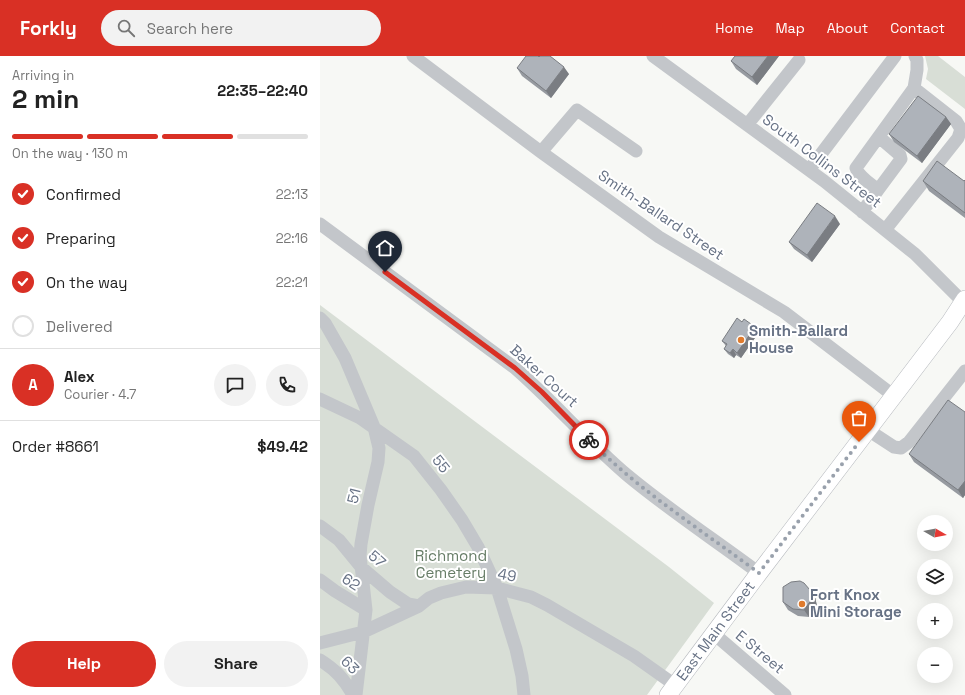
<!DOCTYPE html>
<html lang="en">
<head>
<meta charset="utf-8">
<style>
	:root { --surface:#fff; --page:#f2f2f2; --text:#222; --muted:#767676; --line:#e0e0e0; --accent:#d93025 }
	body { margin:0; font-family:"Space Grotesk",sans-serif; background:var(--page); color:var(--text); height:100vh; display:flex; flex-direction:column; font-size:15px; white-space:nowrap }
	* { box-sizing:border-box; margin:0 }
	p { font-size:13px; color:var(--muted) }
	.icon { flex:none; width:22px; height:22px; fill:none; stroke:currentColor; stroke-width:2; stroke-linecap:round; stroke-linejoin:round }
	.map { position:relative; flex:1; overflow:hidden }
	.sheet { display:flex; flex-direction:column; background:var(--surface); width:320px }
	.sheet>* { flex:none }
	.needle { width:26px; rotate:99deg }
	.fabs { position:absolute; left:597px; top:459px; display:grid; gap:8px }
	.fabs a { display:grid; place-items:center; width:36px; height:36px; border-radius:50%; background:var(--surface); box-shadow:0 4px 16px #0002; font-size:20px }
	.pin { position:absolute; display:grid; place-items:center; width:34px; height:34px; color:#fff; margin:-41px -17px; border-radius:50% 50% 50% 0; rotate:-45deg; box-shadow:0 0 4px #0007 }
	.pin .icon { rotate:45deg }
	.courier { position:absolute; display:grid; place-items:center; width:40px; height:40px; margin:-20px; border:3px solid #d93025; border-radius:50%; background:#fff; color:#222; box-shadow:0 1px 5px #0007 }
	.head em { font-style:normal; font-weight:600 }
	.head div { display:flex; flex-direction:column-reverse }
	.head { display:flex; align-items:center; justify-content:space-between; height:68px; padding:0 12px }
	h1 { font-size:26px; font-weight:600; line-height:30px }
	.bar { display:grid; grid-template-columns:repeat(4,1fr); gap:6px 4px; align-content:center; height:48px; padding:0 12px }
	.bar i { height:5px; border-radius:3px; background:var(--line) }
	.bar .current { background:var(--accent) }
	.bar p { grid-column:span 4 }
	.line { display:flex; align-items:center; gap:10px; padding:0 12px; border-top:1px solid var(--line) }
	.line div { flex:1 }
	.round { display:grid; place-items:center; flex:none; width:42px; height:42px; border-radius:21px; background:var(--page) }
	ol { padding:0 12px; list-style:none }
	li { display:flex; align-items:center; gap:12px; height:44px }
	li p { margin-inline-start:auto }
	li .icon { padding:4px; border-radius:50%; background:var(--accent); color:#fff; stroke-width:4 }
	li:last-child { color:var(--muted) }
	li i { width:22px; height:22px; border:2px solid var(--line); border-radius:50% }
	.primary-button { display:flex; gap:8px; margin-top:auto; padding:8px 12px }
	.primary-button a { flex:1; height:46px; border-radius:24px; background:var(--accent); color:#fff; font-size:16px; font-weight:600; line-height:46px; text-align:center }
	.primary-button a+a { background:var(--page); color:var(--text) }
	header { display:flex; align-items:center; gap:24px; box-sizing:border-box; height:56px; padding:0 20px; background:var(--accent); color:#fff }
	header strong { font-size:19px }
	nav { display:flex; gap:22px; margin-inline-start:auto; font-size:14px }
	.search { width:280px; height:36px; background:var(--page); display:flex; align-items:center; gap:10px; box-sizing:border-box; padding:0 14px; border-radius:22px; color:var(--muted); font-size:15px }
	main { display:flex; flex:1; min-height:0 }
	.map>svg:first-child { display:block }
</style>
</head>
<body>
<header>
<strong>Forkly</strong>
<div class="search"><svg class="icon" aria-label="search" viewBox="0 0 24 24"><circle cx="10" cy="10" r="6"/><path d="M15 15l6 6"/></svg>Search here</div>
<nav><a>Home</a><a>Map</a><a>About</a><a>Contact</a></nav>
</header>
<main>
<section class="sheet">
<div class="head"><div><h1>2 min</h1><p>Arriving in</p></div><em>22:35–22:40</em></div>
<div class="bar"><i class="current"></i><i class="current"></i><i class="current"></i><i></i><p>On the way · 130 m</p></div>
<ol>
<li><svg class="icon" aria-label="check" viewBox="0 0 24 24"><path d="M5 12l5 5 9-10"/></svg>Confirmed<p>22:13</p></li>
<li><svg class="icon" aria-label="check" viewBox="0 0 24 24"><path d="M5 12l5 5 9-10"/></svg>Preparing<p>22:16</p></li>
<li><svg class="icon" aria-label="check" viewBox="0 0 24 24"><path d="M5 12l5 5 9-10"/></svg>On the way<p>22:21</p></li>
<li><i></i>Delivered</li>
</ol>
<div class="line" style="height:72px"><b class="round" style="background:var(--accent);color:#fff">A</b><div><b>Alex</b><p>Courier · 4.7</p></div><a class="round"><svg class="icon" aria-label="chat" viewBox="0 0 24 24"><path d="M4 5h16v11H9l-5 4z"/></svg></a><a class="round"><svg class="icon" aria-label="phone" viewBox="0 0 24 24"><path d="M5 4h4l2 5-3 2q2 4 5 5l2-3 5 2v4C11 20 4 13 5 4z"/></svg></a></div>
<div class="line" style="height:52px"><div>Order #8661</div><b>$49.42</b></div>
<div class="primary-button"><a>Help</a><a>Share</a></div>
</section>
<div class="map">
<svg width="645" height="639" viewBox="0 0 645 639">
	<rect width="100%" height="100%" fill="#f7f8f5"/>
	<path fill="#d8ded6" d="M605,0H618L645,21V53L606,23L608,13Z
		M0,249L349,511L394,547L327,639H0Z"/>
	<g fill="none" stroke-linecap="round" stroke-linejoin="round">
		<g stroke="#b6b9be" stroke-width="18">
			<g id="major">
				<path id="s1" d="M348,639L439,517L630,266L645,243"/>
			</g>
		</g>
		<path stroke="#c3c6ca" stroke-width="13" d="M93,0L221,96L339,181L464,256L574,340
			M333,0L504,125L565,174L595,198L645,248
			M427,69L479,4
			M221,96L257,54L316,95
			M489,114L575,0
			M558,134L581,103L580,99L559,81
			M542,156L558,134C551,128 539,121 536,112L594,32L597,14V4L595,0
			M0,168L195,312C234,346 268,386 307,419C349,454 395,484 439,517
			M565,174L638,82L641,73L636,65L594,32
			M0,262L5,267L25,302L54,371L59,392L58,406L48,449L41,488L40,500L46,554L36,639
			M0,343L40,362L94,400L121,434L142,464L158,491L177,532L196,593L202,620L204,639
			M548,374L574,391L581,392L589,386L645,315
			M0,470L19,484L42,512L70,536L88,548L99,550
			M0,524L15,535L46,554
			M393,577L465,639
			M0,587L43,576L99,550L109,542L121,537L146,531L177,532L211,541L227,549L314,600L355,629
			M0,604C16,614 24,623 33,639"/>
		<use href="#major" stroke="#fff" stroke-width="17"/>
	</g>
	<path fill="#969aa0" d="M459,0L437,29L416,13L411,5Z
		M197,12L249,18L231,42L202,20Z
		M626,61L631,68L602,107L574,86L569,78Z
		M645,124V162L609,135L603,125H644Z
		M520,168L492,206L474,193L469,186Z
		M422,266L435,273L434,274L437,279L421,302L416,299L414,302L408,298L404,293L406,290L402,285Z
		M645,356V439L643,442L594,406L589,398Z
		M495,541L497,550L489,561L478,560L468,554L463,546Z"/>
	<path fill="#7a7d82" d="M448,0H459L437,29L432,21Z
		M244,11L249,18L231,42L226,35Z
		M626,61L631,68L602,107L597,100Z
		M515,160L520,168L492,206L487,199Z
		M431,268L435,273L434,274L437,279L421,302L417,297L429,271Z
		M413,293L416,299L414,302L410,297Z
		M645,425V439L643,442L638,434Z
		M490,534L495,541L497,550L489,561L484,554Z"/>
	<path fill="#aeb3ba" stroke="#7a7d82" d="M206,0H218L219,1L220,0H230L244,11L226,35L197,12Z
		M415,0H448L432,21L411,5Z
		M598,40L626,61L597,100L569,78Z
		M617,105L644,125L645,124V157L603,125Z
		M497,147L515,160L487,199L469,186Z
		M417,262L422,266L424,263L431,268L429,271L433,274L417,297L413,293L410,297L404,293L407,288L402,285Z
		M628,344L645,356V425L638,434L589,398Z
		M480,525L484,527L490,534L492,543L484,554L473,553L463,546V531L471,526Z"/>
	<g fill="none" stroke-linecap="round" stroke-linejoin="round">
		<path stroke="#99a1ac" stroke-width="4" stroke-dasharray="0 7.2" d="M269,384C320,435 381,474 439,517L539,386"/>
		<path stroke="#d93025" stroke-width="5" d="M65,216L195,312L222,336L269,384"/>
	</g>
	<g fill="#df7b2d" stroke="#fff" stroke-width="1.5">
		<circle cx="421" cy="284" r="4"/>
		<circle cx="482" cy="548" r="4"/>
	</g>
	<g text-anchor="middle" stroke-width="4" stroke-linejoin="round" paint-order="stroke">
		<g font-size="15" fill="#677285" stroke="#fff">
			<text transform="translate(502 105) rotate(37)" y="5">South Collins Street</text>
			<text transform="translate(341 159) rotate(34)" y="5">Smith-Ballard Street</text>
			<text transform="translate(224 320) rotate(42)" y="5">Baker Court</text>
			<text transform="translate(121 408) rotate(52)" y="5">55</text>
			<text transform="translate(34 440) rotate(-76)" y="5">51</text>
			<text transform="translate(57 503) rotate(42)" y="5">57</text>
			<text transform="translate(187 519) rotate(11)" y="5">49</text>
			<text transform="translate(31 526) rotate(33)" y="5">62</text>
			<text dy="5" stroke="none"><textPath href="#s1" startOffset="80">East Main Street</textPath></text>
			<text transform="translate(440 596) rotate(40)" y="5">E Street</text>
			<text transform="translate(30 609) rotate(46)" y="5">63</text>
		</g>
		<g font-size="15" font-weight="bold" fill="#677285" stroke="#fff" text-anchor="start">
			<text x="429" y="280">Smith-Ballard<tspan x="429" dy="17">House</tspan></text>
			<text x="490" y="544">Fort Knox<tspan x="490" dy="17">Mini Storage</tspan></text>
		</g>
		<g font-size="15" fill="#667c66" stroke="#fff">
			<text x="131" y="505">Richmond<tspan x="131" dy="17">Cemetery</tspan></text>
		</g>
	</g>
</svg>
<div class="fabs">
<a><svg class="needle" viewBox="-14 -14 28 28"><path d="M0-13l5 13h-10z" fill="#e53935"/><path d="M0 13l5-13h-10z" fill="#767676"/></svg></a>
<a><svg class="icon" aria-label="layers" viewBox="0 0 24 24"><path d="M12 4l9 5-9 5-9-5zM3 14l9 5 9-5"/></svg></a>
<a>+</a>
<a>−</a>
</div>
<div class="pin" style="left:539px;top:386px;background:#ea580c"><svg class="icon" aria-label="bag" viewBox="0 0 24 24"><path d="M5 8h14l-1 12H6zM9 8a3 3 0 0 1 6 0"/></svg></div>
<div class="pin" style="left:65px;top:216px;background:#1f2937"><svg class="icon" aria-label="home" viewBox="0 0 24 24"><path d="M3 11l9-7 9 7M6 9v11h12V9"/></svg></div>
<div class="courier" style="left:269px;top:384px"><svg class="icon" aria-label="bike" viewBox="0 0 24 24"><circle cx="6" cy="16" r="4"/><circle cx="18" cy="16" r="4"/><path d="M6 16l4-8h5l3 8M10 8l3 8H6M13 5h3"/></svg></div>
</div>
</main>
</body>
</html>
